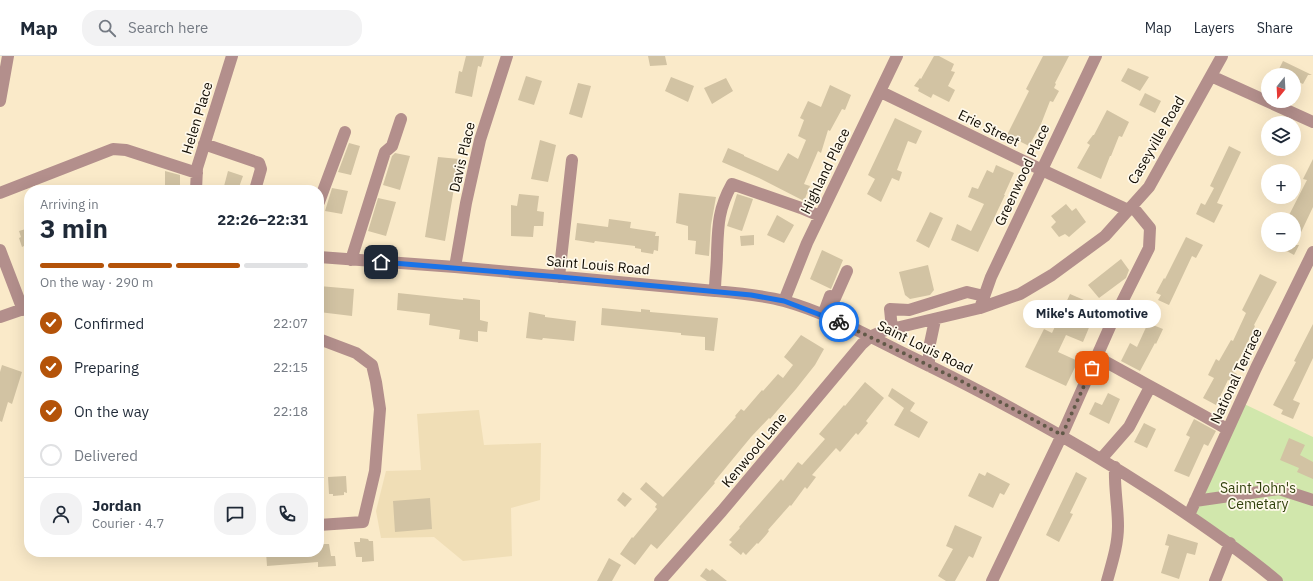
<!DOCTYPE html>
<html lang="en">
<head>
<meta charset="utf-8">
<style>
	:root { --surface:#fff; --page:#f2f2f3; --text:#1f2937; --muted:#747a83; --line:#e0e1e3; --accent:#b45309 }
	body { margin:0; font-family:"IBM Plex Sans",sans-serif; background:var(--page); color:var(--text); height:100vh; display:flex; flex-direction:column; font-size:15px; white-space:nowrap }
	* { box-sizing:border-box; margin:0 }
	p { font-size:13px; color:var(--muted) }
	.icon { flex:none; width:22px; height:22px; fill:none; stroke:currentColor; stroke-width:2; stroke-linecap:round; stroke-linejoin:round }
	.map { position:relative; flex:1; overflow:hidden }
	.side { position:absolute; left:24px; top:129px; width:300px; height:372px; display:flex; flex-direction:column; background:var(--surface); border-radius:16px; box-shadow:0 4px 16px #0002 }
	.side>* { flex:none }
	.needle { width:26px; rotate:198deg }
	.tools { position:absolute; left:1261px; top:12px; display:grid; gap:8px }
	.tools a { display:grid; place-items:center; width:40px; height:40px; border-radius:50%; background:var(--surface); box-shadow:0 4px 16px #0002; font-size:20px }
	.pin { position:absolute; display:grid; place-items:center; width:34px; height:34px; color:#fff; margin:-17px; border-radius:8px; box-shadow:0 2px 6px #0006 }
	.courier { position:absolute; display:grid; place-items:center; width:40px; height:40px; margin:-20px; border:3px solid #1a73e8; border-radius:50%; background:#fff; color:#222; box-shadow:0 1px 5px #0007 }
	.bubble { position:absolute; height:28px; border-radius:14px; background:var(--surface); box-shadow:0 4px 16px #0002; font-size:13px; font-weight:700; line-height:28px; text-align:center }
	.head em { font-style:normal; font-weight:700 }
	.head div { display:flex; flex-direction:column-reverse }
	.head { display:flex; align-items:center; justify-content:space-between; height:68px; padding:0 16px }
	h1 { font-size:26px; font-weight:700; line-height:30px }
	.bar { display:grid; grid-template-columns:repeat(4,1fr); gap:6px 4px; align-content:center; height:48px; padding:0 16px }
	.bar i { height:5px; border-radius:3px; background:var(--line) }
	.bar .selected { background:var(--accent) }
	.bar p { grid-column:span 4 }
	.line { display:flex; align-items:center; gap:10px; padding:0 16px; border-top:1px solid var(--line) }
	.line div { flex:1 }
	.round { display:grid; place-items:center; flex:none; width:42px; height:42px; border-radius:16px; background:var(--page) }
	ol { padding:0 16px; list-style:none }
	li { display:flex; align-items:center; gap:12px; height:44px }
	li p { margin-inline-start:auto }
	li .icon { padding:4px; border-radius:50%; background:var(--accent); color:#fff; stroke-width:4 }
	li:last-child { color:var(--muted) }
	li i { width:22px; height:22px; border:2px solid var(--line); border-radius:50% }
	header { display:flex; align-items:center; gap:24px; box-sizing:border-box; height:56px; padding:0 20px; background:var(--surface); border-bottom:1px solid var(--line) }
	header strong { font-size:19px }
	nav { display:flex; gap:22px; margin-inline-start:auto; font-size:14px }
	.search { width:280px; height:36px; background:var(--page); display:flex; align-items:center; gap:10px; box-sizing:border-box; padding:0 14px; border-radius:16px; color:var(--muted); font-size:15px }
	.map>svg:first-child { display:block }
</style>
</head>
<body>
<header>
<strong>Map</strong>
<div class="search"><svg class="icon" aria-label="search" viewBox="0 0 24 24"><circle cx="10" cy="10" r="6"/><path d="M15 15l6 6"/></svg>Search here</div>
<nav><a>Map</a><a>Layers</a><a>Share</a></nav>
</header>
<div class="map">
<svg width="1313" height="525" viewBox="0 0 1313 525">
	<rect width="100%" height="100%" fill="#faeac9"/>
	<path fill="#f0deb6" d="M479,354L484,389L541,387L540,444L511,452L512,500L463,505L434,481L381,482L376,455L386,415L421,414L417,358Z"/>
	<path fill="#d1e7ac" d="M1240,346L1313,381V525H1277L1189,459Z"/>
	<path fill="#d2c3a3" d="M466,0H484L481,11L478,10L472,41L455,37L459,15L462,16Z
		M648,0H665L667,9L650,10Z
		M934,0H939L954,8L951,15L955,16L948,30L955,34L949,46L933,38L931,42L918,35L919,32L914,30L920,22L921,23Z
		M1043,0H1069L1055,27L1056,28L1054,32L1059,35L1053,46L1050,45L1041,68L1029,90L1007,79L1029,35L1026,33Z
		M1283,5L1312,19H1308L1303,28L1294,24V19H1276Z
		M1128,12L1149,21L1140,35L1121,25Z
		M526,20L542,25L534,49L518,44Z
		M671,21L694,30L688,46L665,35Z
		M726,22L733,35L712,48L704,32Z
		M578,27L591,30L582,62L569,58Z
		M830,29L851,39L845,54L842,53L830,75L828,74L821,97L818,95L804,128L810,130L804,145L759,122L722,106L728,92L744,99V100L778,115L788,97L798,103L806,84L798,80L804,64L800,62L808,45L821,51Z
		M1145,37L1161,45L1155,57L1139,49Z
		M1107,54L1129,66L1122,81L1119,80L1111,100H1110L1101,123L1077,112L1090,89L1087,87L1093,79H1094Z
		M895,62L922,75L916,88L908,85L897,114L902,116L899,125L892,122L881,146L867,138L875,123L868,119Z
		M540,84L556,89L548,126L531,123Z
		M349,87L360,90L351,119L338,116Z
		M1229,90L1241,96L1217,147L1223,149L1214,167L1196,158L1201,147L1205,149L1214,132L1210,130Z
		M395,97L410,100L400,134L383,129L392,100Z
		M438,101L459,103L445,185L425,181Z
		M1313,103V151L1295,189H1299L1294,199L1276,189H1294V163H1287L1307,124L1303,123Z
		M996,109L1014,117L1004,139H1005L978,196L951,184L957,168L971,175L984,148L968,141L972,131L978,133L987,114L993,117Z
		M165,115L180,119V134H165Z
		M228,115L243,120L238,134H223Z
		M332,132L348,135L342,158L325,155Z
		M679,137L716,141L711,169L709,200L695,198L696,185L688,184V170L676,167Z
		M519,138L539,140L537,155L544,156L543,170H534L533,181L511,180V149L517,150Z
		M737,138L753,143L742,175L727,170Z
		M378,142L396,146L386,180L368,175Z
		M1066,148L1072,155L1076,152L1086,166L1069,181L1065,178L1059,181L1051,171L1056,166L1051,160Z
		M930,156L943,162L929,192L916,185Z
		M777,159L794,169L784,187L767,179Z
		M609,163L631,166L630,172L656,176L655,180H659L658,195L654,194L653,198L641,196V193L635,192V190L595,185L594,187L575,184L577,167L608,171Z
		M29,172V200L27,201L24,190L22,191L19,182L21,181L19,175Z
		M754,179V189L741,190L740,180Z
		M1186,181L1203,189L1196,202L1192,200L1169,249L1158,244L1161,239L1156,237L1164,222L1165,223Z
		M822,194L843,204L831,233L810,223Z
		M1121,203L1129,214L1126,222L1099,242L1088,229Z
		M928,209L934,234L930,239L910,243L905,239L899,216Z
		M1260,218L1277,226L1254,269L1255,270L1245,292L1234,312L1235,313L1233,316L1237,318L1232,326L1228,324L1216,349L1203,342L1214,322L1208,319L1216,303L1219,305L1231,284L1233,285L1246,257L1242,254Z
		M319,230L354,233L352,260L319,256Z
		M398,237L463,244V242L480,244V264L488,266L487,276L478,275V286L459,283L460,274L429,269L430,258L397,254Z
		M1070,238L1098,250L1083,286L1066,279L1058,296L1078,305L1066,330L1025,311L1044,273L1052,277Z
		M602,252L641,256V253L650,254V256L718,262L714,295L705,294V281L681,279V277L601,269Z
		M529,256L545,259V261L576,265L574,285L543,282L542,284L526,282Z
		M1148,267L1163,273L1156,288L1155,287L1140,315L1121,305L1130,287L1137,291Z
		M1313,268V302L1293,344L1300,347L1293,363L1281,358L1283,354L1273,349L1296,306L1294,305Z
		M801,279L824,293L815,309L796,333L770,363L769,362L751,381L732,404L714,426L715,427L657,493L651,488L635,509L620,498L632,481L633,482L657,453L655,451L657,448L640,433L646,426L663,441L736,361L735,360L741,353L744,355L762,334L763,335L778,318L783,322L793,309L784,301Z
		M2,309L22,316L12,348L8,346L2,366L0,365V316Z
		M865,326L884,342L866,365L868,367L858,379L856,377L840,396L836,392L812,419L816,421L807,433L805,431L791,450L790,449L768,474L769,475L766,479L758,488L757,487L746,499L743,496L741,499L729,489L732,486L729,484L740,472L739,471L781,423L783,425L798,406L802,409L825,383L819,378L844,349L845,350Z
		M892,332L915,347L910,355L928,366L919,382L894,369L904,352L888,340Z
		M1108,337L1120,343L1109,368L1089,358L1095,346L1102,349Z
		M1194,363L1216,375L1208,390L1204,388L1189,421L1174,415L1190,381L1186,379Z
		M1144,367L1156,373L1147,392L1134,386Z
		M1289,382L1305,389L1300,399L1313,406V423L1297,416L1299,412L1280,404Z
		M987,416L1010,428L1004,439L1000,437L993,452L968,440L979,417L985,420Z
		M1076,416L1087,422L1070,457L1073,458L1059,486L1046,479Z
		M346,420L347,437L344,436V439L333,440V438H329L328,421Z
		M623,436L632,443L625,451L617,444Z
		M430,442L432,473L395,476L393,445Z
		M955,469L982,481L973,502L969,500L955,525H946L938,520L953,493L946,490Z
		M1168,478L1198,487L1195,499L1187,497L1179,523L1161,517L1169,490L1165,489Z
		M360,482L368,483L369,485H373L374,505L362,506V501H356L354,486H360Z
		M319,488H329L331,500H335L336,510L318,511V506L267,510L266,496H319Z
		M609,502L621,509L612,525H597Z
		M706,512L710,515L712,513L727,525H707L700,520Z"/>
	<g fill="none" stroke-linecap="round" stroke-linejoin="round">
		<path stroke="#b38f8c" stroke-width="12" d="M1211,20L1313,66
			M881,36L1042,114L1128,154
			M0,45L8,0
			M204,88L259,107L261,113L255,134
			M196,134L197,112L232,0
			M0,137L113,93L126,94L197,117
			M319,146L345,76
			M0,194L23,254
			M319,201L455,211L715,235C738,237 762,239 784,245C828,257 870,281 911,301C996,342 1078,387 1158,439C1199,466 1239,493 1277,525
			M351,204L385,96L392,90L401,63
			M455,211L466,147L480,84L507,0
			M559,221L572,104
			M715,235C715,222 717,210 717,197C718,170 718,153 732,128L801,152L820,160
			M784,245L807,187L897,0
			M980,252L991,221L1096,0
			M823,259L830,240L835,242L847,215
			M0,261L29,251
			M892,273L890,253L909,254L967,236L984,240
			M319,283L356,297L372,309L376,326L380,353L375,415L363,466L319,469
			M1097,301C1140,325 1184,348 1227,373
			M929,310V292L935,264
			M1101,403L1129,371L1150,331
			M1195,445L1279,433L1313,444
			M1189,459L1256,312L1313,196
			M660,525L722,455L862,288L870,281L883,275L980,252L1020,238L1052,219L1105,180L1149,131L1222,0
			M992,525L1062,379L1112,266L1149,192L1150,172L1132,150
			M1107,525C1112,507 1118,489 1118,470C1118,450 1114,431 1115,411
			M1215,525L1230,487"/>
	</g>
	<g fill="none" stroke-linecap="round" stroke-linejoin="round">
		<path stroke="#625948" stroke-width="4" stroke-dasharray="0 7.2" d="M839,266L963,326L1062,379L1092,312"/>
		<path stroke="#1a73e8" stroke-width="5" d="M381,206L560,221L751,239L784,245L839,266"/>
	</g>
	<g text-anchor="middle" stroke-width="3.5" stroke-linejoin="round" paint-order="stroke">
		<g font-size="14" fill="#100b02" stroke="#fff9eb">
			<text transform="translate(197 62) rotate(-73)" y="5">Helen Place</text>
			<text transform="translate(989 72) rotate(26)" y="5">Erie Street</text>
			<text transform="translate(1156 84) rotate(-60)" y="5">Caseyville Road</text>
			<text transform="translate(462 101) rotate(-77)" y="5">Davis Place</text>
			<text transform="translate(825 115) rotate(-64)" y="5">Highland Place</text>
			<text transform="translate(1022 119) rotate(-65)" y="5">Greenwood Place</text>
			<text transform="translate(598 209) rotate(5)" y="5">Saint Louis Road</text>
			<text transform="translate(925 291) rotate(26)" y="5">Saint Louis Road</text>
			<text transform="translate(1236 320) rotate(-65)" y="5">National Terrace</text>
			<text transform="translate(754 394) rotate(-50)" y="5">Kenwood Lane</text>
		</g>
		<g font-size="14" fill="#32410d" stroke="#fff9eb">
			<text x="1258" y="437">Saint John's<tspan x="1258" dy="16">Cemetary</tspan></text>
		</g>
	</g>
</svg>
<div class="tools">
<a><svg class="needle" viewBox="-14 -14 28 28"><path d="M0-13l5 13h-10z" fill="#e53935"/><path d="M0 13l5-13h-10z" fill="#747a83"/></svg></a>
<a><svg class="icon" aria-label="layers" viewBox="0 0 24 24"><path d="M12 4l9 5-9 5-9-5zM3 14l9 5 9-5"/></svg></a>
<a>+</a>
<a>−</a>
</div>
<div class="pin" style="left:1092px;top:312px;background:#ea580c"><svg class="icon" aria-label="bag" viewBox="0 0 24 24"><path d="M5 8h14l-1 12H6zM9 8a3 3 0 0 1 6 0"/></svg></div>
<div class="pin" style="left:381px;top:206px;background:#1f2937"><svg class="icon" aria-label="home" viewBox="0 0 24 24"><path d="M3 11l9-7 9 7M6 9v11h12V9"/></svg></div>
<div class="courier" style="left:839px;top:266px"><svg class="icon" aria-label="bike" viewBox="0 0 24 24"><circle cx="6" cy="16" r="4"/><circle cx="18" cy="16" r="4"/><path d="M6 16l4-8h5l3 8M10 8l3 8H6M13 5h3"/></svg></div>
<div class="bubble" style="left:1023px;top:244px;width:138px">Mike's Automotive</div>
<section class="side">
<div class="head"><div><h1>3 min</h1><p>Arriving in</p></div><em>22:26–22:31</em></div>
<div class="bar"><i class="selected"></i><i class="selected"></i><i class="selected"></i><i></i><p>On the way · 290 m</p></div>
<ol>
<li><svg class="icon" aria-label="check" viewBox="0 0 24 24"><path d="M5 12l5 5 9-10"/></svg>Confirmed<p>22:07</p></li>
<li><svg class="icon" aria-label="check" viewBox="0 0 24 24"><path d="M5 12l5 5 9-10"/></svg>Preparing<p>22:15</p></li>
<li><svg class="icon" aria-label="check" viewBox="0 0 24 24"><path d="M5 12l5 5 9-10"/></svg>On the way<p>22:18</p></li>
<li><i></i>Delivered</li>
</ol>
<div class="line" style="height:72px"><a class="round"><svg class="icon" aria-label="person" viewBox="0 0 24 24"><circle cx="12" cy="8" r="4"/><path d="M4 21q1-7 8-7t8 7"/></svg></a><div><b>Jordan</b><p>Courier · 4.7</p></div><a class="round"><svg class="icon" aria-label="chat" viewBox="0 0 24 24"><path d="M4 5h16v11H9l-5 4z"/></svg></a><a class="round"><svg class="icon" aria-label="phone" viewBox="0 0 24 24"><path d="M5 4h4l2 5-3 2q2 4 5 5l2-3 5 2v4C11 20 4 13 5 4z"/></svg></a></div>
</section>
</div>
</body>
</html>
